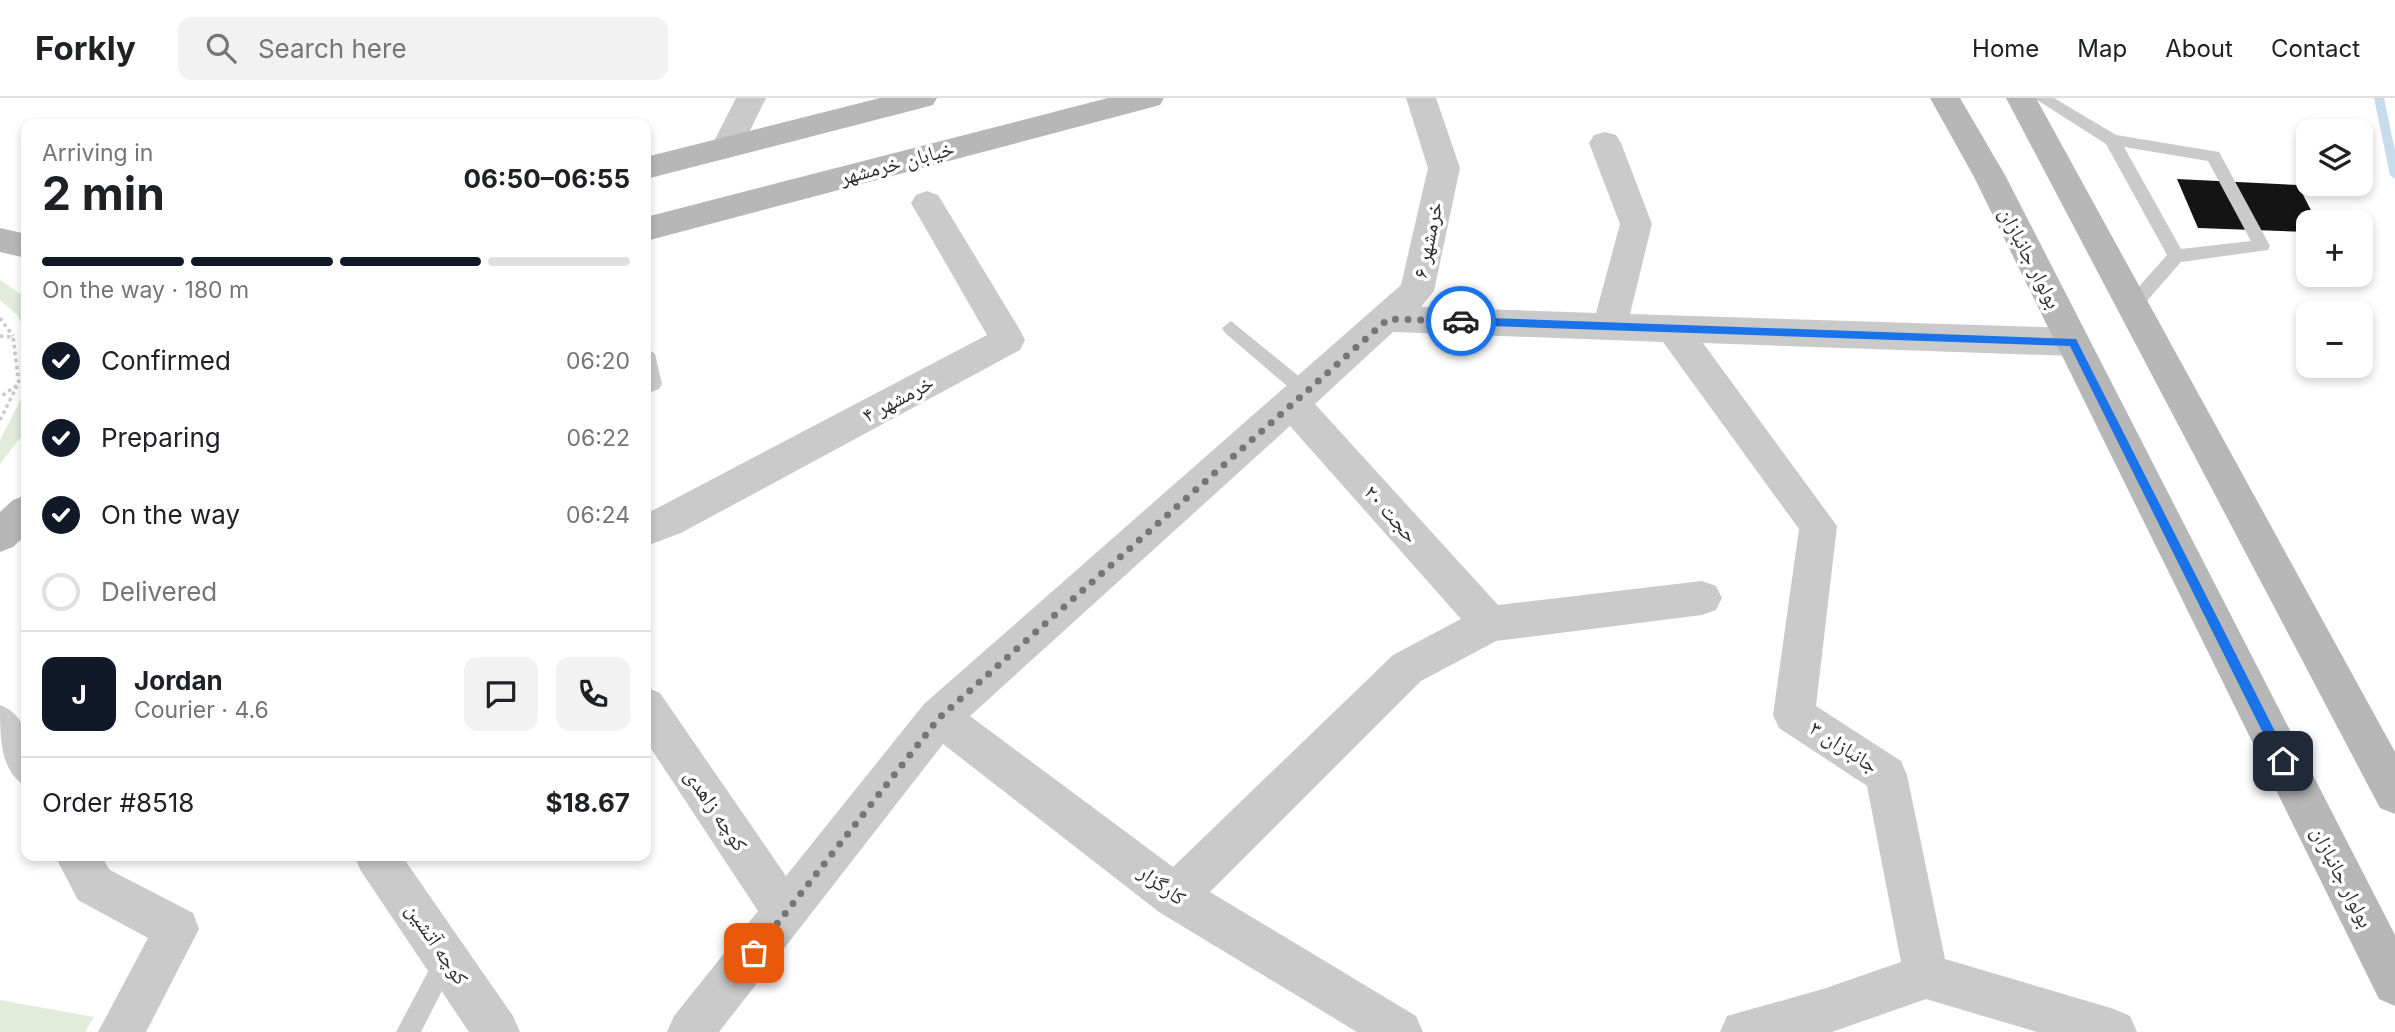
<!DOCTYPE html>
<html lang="en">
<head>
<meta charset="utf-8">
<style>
	:root { --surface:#fff; --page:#f2f2f2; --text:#202124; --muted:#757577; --line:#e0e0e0; --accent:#111827 }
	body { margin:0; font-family:Inter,"Noto Naskh Arabic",sans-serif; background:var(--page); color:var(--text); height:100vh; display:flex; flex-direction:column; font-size:26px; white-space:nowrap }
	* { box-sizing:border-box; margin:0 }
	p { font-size:23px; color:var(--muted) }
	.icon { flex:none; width:38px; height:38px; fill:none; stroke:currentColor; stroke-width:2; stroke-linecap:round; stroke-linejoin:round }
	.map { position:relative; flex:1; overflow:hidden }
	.details { position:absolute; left:21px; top:21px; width:630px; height:742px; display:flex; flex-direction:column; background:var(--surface); border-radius:14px; box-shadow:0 4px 10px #0003 }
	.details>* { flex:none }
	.fabs { position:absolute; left:2296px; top:21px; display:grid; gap:14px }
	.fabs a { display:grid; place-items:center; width:77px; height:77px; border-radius:14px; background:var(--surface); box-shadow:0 4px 10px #0003; font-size:35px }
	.pin { position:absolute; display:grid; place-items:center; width:60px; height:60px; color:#fff; margin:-30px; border-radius:14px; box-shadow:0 4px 10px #0006 }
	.courier { position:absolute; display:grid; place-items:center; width:70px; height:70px; margin:-35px; border:5px solid #1a73e8; border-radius:50%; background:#fff; color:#222; box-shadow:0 2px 9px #0007 }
	.overview em { font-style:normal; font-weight:700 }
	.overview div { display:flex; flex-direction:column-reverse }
	.overview { display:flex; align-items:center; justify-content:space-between; height:119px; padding:0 21px }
	h1 { font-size:46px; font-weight:700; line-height:52px }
	.bar { display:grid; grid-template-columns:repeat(4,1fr); gap:10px 7px; align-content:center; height:84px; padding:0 21px }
	.bar i { height:9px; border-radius:5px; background:var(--line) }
	.bar .active { background:var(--accent) }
	.bar p { grid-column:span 4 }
	.line { display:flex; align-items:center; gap:18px; padding:0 21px; border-top:2px solid var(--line) }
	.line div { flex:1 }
	.round { display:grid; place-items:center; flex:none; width:74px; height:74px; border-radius:14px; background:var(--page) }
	ol { padding:0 21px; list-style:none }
	li { display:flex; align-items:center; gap:21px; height:77px }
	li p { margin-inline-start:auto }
	li .icon { padding:7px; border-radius:50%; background:var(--accent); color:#fff; stroke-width:4 }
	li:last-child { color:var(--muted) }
	li i { width:38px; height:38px; border:4px solid var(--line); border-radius:50% }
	header { display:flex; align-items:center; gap:42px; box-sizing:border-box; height:98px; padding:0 35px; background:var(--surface); border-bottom:2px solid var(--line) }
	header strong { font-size:33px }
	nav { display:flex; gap:38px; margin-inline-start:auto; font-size:24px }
	.search { width:490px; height:63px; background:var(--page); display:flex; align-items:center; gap:18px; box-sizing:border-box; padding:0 24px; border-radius:14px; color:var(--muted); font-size:26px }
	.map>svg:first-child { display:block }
</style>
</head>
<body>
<header>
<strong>Forkly</strong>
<div class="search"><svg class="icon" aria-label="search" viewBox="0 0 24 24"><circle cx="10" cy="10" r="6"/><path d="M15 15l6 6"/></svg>Search here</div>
<nav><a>Home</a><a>Map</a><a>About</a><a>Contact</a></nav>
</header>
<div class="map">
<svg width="2395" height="934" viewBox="0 0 2395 934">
	<rect width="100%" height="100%" fill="#fff"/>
	<path fill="#e3ebdb" d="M0,182L26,200V233L17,217L0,202Z
		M26,291V332L0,366V342Z
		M0,902L94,919L85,934H0Z"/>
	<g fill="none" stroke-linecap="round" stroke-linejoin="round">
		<path fill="#c7dbeb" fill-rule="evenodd" d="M2374,0H2384L2395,53V81L2390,77Z"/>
	</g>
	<path fill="#141414" d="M2177,81L2298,87L2317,124H2308V134L2198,130Z"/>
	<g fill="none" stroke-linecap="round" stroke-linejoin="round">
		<path stroke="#cacaca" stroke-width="3.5" stroke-dasharray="3.5 3.5" stroke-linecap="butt" d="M0,220L13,238
			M0,238L13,239L19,286L0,299
			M0,322L17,288"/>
		<path fill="#cacaca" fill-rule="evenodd" d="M2034,0H2054L2116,37L2219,54L2270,148L2268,152L2181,164L2139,212H2127L2124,207L2127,202L2167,157L2106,46ZM2124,49L2208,63L2251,143L2181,151Z
			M1231,223L1312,289L1315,294L1312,299H1300L1225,235L1222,230Z
			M646,249L655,256L662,286L659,291L646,296Z
			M447,850L455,853L458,861L421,934H396L439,853Z"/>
		<path fill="#cacaca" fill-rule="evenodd" d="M736,0H766L738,57L727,60L716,57L711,49Z
			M1406,0H1436L1460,70L1434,193L1421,209L1596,215L1620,126L1589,45L1594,37L1605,34L1616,37L1621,45L1652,126L1630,216L2073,230L2085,234L2090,244L2085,254L2073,258L1703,245L1837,428L1816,608L1901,663L1907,677L1945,861L2114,911L2130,918L2137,934H2037L1926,901L1832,934H1720L1727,918L1823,891L1901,864L1867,688L1779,630L1773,617L1799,431L1663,244L1393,234L1315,306L1498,507L1702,483L1716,488L1722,500L1716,512L1702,517L1496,543L1421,583L1210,794L1416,918L1423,934H1357L1159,814L943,646L719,934H667L674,918L758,813L646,643V589L660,595L786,778L924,606L1401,187L1428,70ZM1290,328L1461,521L1393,557L1173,769L970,618Z
			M927,93L938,97L1020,232L1025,242L1020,252L681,435L646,448V416L987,237L911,105L916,97Z
			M0,607C34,620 27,657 26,688C0,674 0,639 0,607Z
			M55,758H101L110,772L193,815L199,831L146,934H98L148,840L78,802Z
			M354,758H402L513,918L520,934H469L361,773Z"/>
		<path fill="#b7b7b7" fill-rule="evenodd" d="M880,0H937L933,7L922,10L646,81V59Z
			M1108,0H1164L1160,7L1149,10L646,143V119Z
			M1930,0H1960L2005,77L2395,837V908L2379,901L1973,77Z
			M2006,0H2036L2395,654V716L2380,710Z
			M0,130L26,136V160L0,154Z
			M26,397V437L13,449L0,454V414L13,402Z"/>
	</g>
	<path fill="#1a73e8" d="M1461,219L2076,241L2288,659V667H2279L2070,248L1461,227L1456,223Z"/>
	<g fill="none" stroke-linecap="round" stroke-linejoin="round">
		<path stroke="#767676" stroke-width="7" stroke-dasharray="0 12.6" d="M754,855L939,620L1388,221L1461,223"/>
	</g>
	<g text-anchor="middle" stroke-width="7" stroke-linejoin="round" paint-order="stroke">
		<g font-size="21" fill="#2d2d2d" stroke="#fff">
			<text transform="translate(897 65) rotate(-15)" y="7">خیابان خرمشهر</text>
			<text transform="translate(1428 142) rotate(-78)" y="7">خرمشهر ۶</text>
			<text transform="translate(2030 160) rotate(63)" y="7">بولوار جانبازان</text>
			<text transform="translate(898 301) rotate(-28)" y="7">خرمشهر ۴</text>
			<text transform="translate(1391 416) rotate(48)" y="7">حجت ۲۰</text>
			<text transform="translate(1844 649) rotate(33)" y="7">جانبازان ۳</text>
			<text transform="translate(716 712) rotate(56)" y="7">کوچه زاهدی</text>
			<text transform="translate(2342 779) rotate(63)" y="7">بولوار جانبازان</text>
			<text transform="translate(1162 787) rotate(36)" y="7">کارگزار</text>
			<text transform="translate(437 846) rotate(56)" y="7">کوچه آتشین</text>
		</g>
	</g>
</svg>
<div class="fabs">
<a><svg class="icon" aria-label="layers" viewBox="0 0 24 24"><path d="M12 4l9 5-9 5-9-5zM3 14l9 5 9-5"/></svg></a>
<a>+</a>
<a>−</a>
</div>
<div class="pin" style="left:754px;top:855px;background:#ea580c"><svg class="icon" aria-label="bag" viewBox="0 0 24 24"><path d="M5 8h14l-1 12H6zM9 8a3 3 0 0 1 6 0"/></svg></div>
<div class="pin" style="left:2283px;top:663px;background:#1f2937"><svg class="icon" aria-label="home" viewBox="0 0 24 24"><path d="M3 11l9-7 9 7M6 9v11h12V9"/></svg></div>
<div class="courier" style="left:1461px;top:223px"><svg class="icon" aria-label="car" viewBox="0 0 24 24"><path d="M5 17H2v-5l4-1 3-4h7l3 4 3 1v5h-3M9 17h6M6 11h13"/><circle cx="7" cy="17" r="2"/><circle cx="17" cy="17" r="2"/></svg></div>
<section class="details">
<div class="overview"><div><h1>2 min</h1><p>Arriving in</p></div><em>06:50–06:55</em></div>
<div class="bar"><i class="active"></i><i class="active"></i><i class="active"></i><i></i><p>On the way · 180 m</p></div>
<ol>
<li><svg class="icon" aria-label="check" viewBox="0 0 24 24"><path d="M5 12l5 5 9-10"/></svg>Confirmed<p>06:20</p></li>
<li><svg class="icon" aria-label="check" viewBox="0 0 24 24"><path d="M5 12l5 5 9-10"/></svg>Preparing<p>06:22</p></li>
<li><svg class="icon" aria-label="check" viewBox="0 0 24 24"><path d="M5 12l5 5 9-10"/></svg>On the way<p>06:24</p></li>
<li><i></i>Delivered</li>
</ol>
<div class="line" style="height:126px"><b class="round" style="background:var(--accent);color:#fff">J</b><div><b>Jordan</b><p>Courier · 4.6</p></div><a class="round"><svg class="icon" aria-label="chat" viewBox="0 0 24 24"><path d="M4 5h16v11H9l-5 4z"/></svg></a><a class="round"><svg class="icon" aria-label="phone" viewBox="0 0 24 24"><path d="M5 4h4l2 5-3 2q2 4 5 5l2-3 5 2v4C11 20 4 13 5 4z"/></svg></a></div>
<div class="line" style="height:91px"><div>Order #8518</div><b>$18.67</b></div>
</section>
</div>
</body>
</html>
